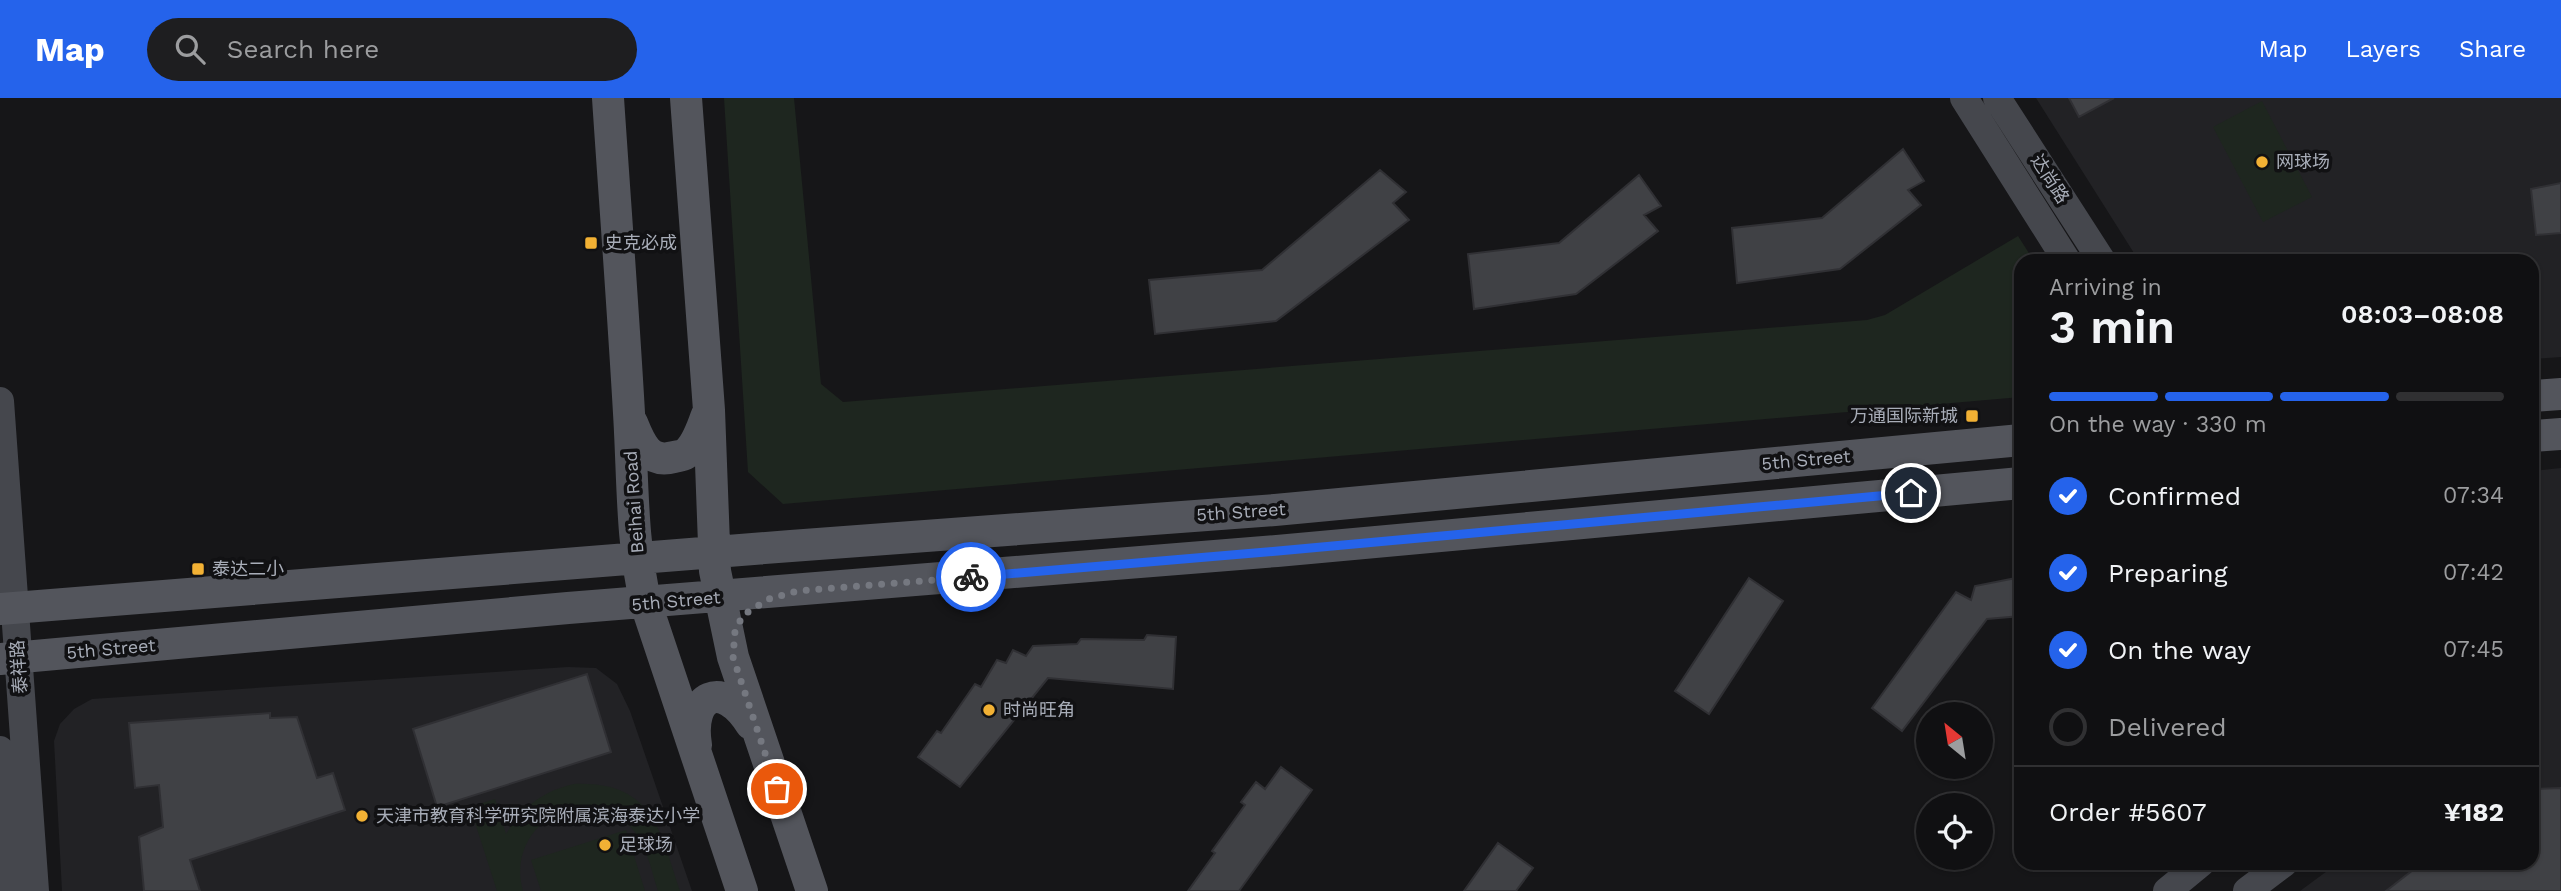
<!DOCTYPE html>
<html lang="en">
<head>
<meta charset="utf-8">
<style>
	:root { --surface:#101012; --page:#1e1e20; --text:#f1f3f6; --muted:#9c9d9f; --line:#303032; --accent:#2563eb }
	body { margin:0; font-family:"Work Sans","Noto Sans SC",sans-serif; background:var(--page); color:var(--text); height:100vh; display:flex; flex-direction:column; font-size:26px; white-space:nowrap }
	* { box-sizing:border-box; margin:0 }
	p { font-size:23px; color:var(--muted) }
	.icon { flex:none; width:38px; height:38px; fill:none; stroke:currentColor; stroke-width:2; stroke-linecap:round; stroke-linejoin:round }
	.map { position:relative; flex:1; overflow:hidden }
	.panel { position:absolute; left:2014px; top:156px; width:525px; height:616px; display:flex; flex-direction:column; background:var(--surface); border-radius:21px; box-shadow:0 2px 5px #0004,0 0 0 2px var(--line) }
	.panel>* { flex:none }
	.needle { width:46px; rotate:330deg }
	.controls { position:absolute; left:1916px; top:604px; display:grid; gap:14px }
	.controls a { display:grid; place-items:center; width:77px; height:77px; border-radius:50%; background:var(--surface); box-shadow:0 2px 5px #0004,0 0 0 2px var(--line); font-size:35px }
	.pin { position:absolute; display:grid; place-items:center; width:60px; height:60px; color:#fff; margin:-30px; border:4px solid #fff; border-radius:50%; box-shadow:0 2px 7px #0007 }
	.courier { position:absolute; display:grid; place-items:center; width:70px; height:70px; margin:-35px; border:5px solid #2563eb; border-radius:50%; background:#fff; color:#222; box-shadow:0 2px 9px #0007 }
	.headline em { font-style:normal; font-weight:600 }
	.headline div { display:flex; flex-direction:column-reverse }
	.headline { display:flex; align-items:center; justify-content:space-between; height:119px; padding:0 35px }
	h1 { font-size:46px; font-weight:600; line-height:52px }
	.bar { display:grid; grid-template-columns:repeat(4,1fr); gap:10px 7px; align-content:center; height:84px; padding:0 35px }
	.bar i { height:9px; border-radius:5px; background:var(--line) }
	.bar .on { background:var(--accent) }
	.bar p { grid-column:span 4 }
	.line { display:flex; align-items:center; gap:18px; padding:0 35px; border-top:2px solid var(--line) }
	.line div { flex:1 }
	ol { padding:0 35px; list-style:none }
	li { display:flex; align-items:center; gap:21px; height:77px }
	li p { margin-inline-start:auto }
	li .icon { padding:7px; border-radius:50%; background:var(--accent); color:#fff; stroke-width:4 }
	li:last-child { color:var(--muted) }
	li i { width:38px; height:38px; border:4px solid var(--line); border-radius:50% }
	header { display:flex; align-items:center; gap:42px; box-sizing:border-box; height:98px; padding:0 35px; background:var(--accent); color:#fff }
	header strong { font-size:33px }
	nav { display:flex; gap:38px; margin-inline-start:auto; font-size:24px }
	.search { width:490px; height:63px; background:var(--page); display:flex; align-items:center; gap:18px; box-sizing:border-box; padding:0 24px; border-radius:38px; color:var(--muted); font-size:26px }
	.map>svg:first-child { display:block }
</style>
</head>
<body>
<header>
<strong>Map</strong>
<div class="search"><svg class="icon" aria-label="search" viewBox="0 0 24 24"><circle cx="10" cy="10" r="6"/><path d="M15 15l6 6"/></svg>Search here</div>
<nav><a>Map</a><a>Layers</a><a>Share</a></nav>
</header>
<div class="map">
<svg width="2561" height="793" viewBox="0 0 2561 793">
	<rect width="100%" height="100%" fill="#161618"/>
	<path fill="#222225" d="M2036,0H2561V259L2532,261V163H2139Z
		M2561,370V793H2300L2338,765H2532V373Z
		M568,569L596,570L617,586L630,613L692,793H62L54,643L60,626L74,611L92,601Z"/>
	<path fill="#1e261f" d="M724,0H794L821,286L843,304L1867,222L1885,217L2018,138L2034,163H2021V299L783,406L748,374Z
		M2262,3L2312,99L2263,124L2213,29Z
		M574,686C653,683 660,732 680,793H658C652,775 648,753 637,737C594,676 503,723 523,793H497L470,709L495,701L506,736C522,709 543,693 574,686Z
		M626,732L645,793H541L531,762Z"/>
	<path fill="#404145" stroke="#303034" stroke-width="2" d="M2069,0H2114L2079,19Z
		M1903,51L1924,83L1908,92L1921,107L1840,171L1737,185L1732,130L1822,120Z
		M1380,72L1406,94L1393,105L1409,122L1276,223L1155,236L1149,182L1262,172Z
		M1639,77L1661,108L1644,117L1658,133L1576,196L1474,211L1468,156L1559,145Z
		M2561,85V135L2536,137L2531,91Z
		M2021,479V518L1987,521L1902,633L1872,610L1956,494L1971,502L1975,488Z
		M1749,480L1783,503L1709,616L1675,593Z
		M1147,537L1176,539L1173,591L1048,580L960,689L918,659L937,633L941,635L975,586L981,589L997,562L1006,565L1013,552L1026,558L1033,548L1077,546L1081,541L1144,542Z
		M587,576L611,654L437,709L413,631Z
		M270,615V620L297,619L317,680L333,675L345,712L190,762L200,793H144L139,739L163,729L159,687L135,690L129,625Z
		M1281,669L1312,692L1239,793H1188L1215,755L1212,753L1245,707L1241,704L1256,684L1265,691Z
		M2561,690V793H2386L2422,765H2532V691Z
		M1498,745L1533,770L1516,793H1464Z"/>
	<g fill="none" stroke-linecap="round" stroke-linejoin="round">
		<path stroke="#45474d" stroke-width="28" d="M1964,0L2067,163
			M1997,0L2102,163
			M0,303L35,793
			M0,652L10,793
			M2167,793L2201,765
			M2247,793L2284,765"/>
		<path stroke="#53555c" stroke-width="32" d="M608,0C615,105 623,210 629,315C633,379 631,443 646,506L742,793
			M686,0L709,312L715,473L733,559L812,793
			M2532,298L2561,296
			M632,325C640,345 648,366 674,359C678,358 682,358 685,356C697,348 702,329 707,317
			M2532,338L2561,336
			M0,511L791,448L1275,412L2021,342
			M0,561L568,510L1277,453L2021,385
			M696,647C688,597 722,580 751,626"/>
	</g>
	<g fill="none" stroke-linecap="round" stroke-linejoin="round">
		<path stroke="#757880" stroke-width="7" stroke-dasharray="0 12.6" d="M777,691L733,559L735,533L743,517L769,501L797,493L971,479"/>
		<path stroke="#2563eb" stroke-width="9" d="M971,479L1278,453L1911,395"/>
	</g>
	<g fill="#f2b134" stroke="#111113" stroke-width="2.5">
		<circle cx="2262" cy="64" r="7"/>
		<rect x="584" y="138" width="14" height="14" rx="3.5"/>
		<rect x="1965" y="311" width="14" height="14" rx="3.5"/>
		<rect x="191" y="464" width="14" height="14" rx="3.5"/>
		<circle cx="989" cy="612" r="7"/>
		<circle cx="362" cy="718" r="7"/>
		<circle cx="605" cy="747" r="7"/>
	</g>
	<g text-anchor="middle" stroke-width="7" stroke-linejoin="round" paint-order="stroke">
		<g font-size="18" fill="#a8adb8" stroke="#111113" text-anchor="start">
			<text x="2276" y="70">网球场</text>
			<text x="605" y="151">史克必成</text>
			<text x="1958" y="324" text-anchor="end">万通国际新城</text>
			<text x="212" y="477">泰达二小</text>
			<text x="1003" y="618">时尚旺角</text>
			<text x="376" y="724">天津市教育科学研究院附属滨海泰达小学</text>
			<text x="619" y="753">足球场</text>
		</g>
		<g font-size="18" fill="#a8adb8" stroke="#111113">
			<text transform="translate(2050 81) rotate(57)" y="6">达尚路</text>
			<text transform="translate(1806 362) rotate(-5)" y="6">5th Street</text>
			<text transform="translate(634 404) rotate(-94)" y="6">Beihai Road</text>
			<text transform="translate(1241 414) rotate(-4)" y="6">5th Street</text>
			<text transform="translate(676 503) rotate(-5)" y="6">5th Street</text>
			<text transform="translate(111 551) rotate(-5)" y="6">5th Street</text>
			<text transform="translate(19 569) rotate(-94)" y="6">泰祥路</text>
		</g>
	</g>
</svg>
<div class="controls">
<a><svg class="needle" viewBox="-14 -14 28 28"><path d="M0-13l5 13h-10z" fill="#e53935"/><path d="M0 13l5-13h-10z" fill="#9c9d9f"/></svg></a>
<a><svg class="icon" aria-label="locate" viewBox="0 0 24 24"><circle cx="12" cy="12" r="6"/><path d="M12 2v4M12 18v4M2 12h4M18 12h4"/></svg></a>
</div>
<div class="pin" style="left:777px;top:691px;background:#ea580c"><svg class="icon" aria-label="bag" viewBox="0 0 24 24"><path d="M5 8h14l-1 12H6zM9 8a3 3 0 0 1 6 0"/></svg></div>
<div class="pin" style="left:1911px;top:395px;background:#1f2937"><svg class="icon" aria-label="home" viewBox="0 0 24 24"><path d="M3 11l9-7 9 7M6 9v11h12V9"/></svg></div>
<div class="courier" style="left:971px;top:479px"><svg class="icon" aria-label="bike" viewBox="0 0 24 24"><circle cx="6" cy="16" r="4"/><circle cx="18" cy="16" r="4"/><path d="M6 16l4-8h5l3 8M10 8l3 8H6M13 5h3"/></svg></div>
<section class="panel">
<div class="headline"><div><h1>3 min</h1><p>Arriving in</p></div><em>08:03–08:08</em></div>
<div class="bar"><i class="on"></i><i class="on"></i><i class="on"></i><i></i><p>On the way · 330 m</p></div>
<ol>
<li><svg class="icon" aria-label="check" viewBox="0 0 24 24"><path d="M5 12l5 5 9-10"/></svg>Confirmed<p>07:34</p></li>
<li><svg class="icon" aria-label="check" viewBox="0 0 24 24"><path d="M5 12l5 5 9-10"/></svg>Preparing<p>07:42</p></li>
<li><svg class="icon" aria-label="check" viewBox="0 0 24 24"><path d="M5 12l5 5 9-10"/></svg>On the way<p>07:45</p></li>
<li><i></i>Delivered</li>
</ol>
<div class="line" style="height:91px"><div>Order #5607</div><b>¥182</b></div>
</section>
</div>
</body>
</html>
